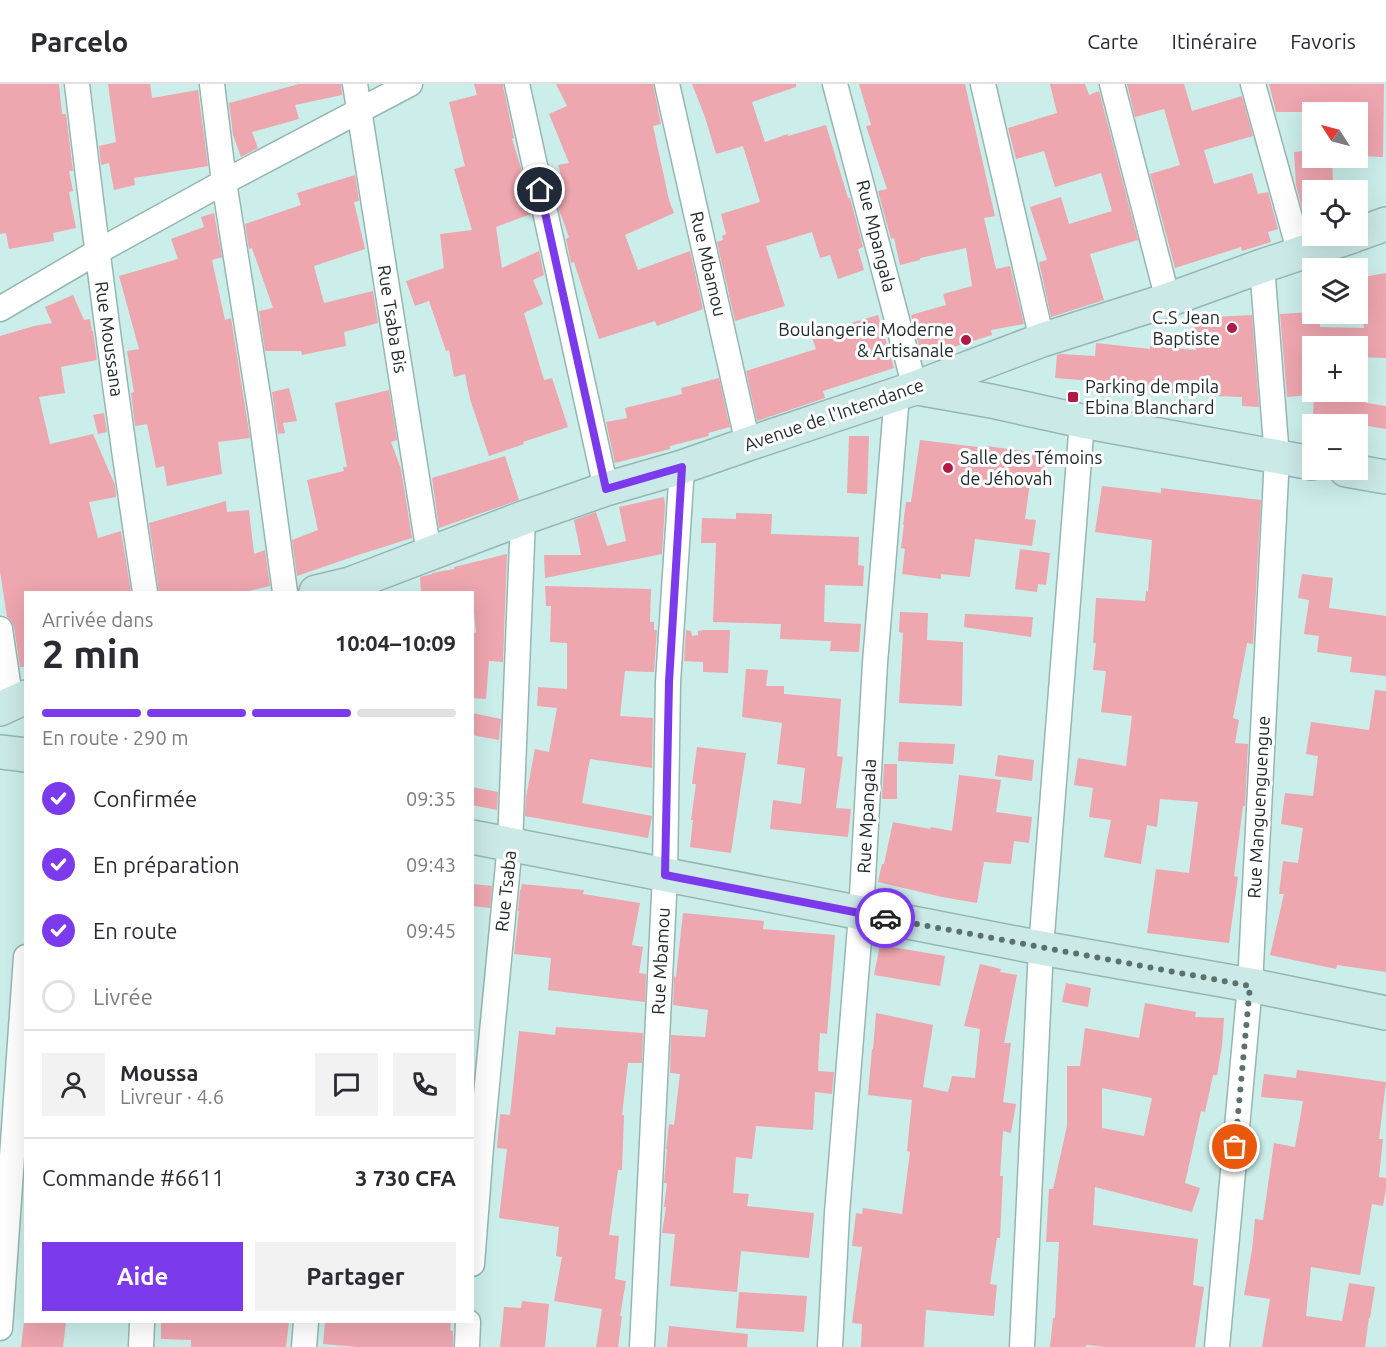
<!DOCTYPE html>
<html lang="fr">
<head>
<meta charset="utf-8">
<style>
	:root { --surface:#fff; --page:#f2f2f3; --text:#2b2b33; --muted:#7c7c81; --line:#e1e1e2; --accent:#7c3aed }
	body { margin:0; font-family:Ubuntu,sans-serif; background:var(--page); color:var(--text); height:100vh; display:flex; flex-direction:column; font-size:22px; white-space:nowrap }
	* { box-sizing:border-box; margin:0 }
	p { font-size:20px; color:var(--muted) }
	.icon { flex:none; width:33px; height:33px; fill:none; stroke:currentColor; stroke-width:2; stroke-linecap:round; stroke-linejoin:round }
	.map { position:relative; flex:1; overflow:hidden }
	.drawer { position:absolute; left:24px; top:507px; width:450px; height:732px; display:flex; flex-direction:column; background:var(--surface); border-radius:0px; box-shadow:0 6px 24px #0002 }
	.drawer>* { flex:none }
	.needle { width:39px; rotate:306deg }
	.controls { position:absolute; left:1302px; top:18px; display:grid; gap:12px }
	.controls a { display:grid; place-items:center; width:66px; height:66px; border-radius:0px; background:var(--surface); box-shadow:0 6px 24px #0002; font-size:30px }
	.pin { position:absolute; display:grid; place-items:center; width:51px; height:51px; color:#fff; margin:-26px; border:3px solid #fff; border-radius:50%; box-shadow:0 2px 6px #0007 }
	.courier { position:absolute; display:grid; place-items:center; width:60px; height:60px; margin:-30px; border:4px solid #7c3aed; border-radius:50%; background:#fff; color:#222; box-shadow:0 2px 8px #0007 }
	.overview em { font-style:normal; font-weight:700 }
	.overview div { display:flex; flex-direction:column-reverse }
	.overview { display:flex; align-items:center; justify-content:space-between; height:102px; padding:0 18px }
	h1 { font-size:39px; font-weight:700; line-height:45px }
	.bar { display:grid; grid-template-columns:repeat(4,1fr); gap:9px 6px; align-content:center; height:72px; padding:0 18px }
	.bar i { height:8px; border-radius:4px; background:var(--line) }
	.bar .current { background:var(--accent) }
	.bar p { grid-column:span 4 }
	.line { display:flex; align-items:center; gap:15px; padding:0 18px; border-top:2px solid var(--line) }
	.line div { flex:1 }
	.round { display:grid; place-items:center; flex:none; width:63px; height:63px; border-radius:0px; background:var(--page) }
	ol { padding:0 18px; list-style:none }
	li { display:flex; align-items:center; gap:18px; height:66px }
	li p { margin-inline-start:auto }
	li .icon { padding:6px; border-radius:50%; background:var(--accent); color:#fff; stroke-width:4 }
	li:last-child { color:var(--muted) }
	li i { width:33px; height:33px; border:3px solid var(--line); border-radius:50% }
	.primary-button { display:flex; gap:12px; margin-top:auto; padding:12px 18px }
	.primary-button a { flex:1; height:69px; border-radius:0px; background:var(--accent); color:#fff; font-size:24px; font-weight:700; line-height:69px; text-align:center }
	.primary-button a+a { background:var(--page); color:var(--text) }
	header { display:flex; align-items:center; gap:36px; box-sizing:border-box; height:84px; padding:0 30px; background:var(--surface); border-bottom:2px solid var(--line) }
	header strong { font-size:28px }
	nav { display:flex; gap:33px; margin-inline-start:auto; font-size:21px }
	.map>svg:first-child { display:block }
</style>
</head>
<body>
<header>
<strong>Parcelo</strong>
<nav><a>Carte</a><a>Itinéraire</a><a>Favoris</a></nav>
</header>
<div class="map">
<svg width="1386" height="1263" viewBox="0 0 1386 1263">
	<rect width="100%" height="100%" fill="#cbeeea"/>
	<path fill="#eea6af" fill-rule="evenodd" d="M0,0H59L62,30H66L73,87H69L73,107L69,108L76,144L53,149L54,157L9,165L6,149L0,150Z
		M108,0H150L152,14L198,6L208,82L134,94L135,101L114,106L109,79L101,81L99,62L116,58Z
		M299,0H341L342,11L295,21L299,35L252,48L258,64L241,73L233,51L229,19Z
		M474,0H503V2L514,54L512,55L522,87L531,130L496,143L502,184L539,167L544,191L533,196L543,220L524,229L544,296L552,294L568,343L523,358L524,360L489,372L470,315L465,290L454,293L449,266L446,267L429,217L415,222L406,197L444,184L440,150L472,146L454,85L465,82L449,18L477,11Z
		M556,0H653L661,40L653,42L669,116L674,129L625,151L638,186L690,167L703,225L657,242L655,237L599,255L574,178L571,179L566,155L569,153L559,126L553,99L562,95L558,81L569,79L549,30L567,22Z
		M692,0H796V3L752,18L765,58L788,50V52L826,41L848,114H850L863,163L858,165L864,186L838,195L830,171L820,174L812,148L766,162L785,222L735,237L717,158L723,156L722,152L726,150L721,130L760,118L743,62L716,70L705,33Z
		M859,0H965L995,132L984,134L996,185L1010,182L1024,240L991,246L992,251L922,273L911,231L946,221L943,210L972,202L966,164L920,174V176L900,181L894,154L891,155L878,107L887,105L866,42L871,41Z
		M1050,0H1085L1089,11L1099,7L1138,156L1090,170L1104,216L1051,233L1039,178L1047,176L1030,123L1061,113L1069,140L1112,127L1101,89L1055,103L1044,67L1016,75L1008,44L1057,29Z
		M1127,0H1184L1192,27L1242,12L1253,52L1204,66L1214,100L1252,89L1258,110L1268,108L1278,145L1268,148L1271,158L1242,167L1241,163L1175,184L1150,90L1180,81L1164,25L1135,33Z
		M1269,0H1384L1383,73L1358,72V28H1276Z
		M1312,66V74H1332L1333,96L1336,106H1312V137L1306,139L1296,101L1294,68Z
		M355,91L359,117L354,118L365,165L314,182L324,219L373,207L378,239L344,248L346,262L302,271L301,267H265L259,227L273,224L252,164L249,165L245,140L301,121L297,109Z
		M214,129L222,173L212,176L225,236L231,234L250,354L218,358L222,390L167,402L164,382L156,384L147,340L135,342L131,309L134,308L127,267L139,265L119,192L178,175L171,155L204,143L201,133Z
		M1386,189V274L1358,273V262H1312V311L1287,313L1280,230L1312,228V230H1319L1320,243L1364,244L1358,194Z
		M73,211L84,236L90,235L92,247H93L97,276L61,283L65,309L39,313L50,360L93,350L115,401L116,413L89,418L98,454L121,447L131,508H26V583H20L14,543L11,537L7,533L0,487V252L34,242L52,239L45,223Z
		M878,231L894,284L823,307L825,314L757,337L746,287L816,265L811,251Z
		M1252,231L1259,323L1242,322V313L1193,311L1146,307V305L1105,301V298L1055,294L1057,271L1061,270L1095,272L1096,259L1150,265V262L1196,266L1194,234Z
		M719,294L730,343L708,349L709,352L670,362V365L615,379L606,338L627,334L625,324L682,310L681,304Z
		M289,304L297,337L283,339L285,349L278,350L272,308Z
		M389,306L397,356L391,358L401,385L412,454L358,471L297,492L292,456L318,446L307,396L344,387L343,383H347L335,319Z
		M1314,310L1366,312V319L1386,322V345L1344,338L1345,334L1313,333Z
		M104,329L107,348L98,350L93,331Z
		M849,352H869L867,410L847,409Z
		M920,356L986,364V362L1046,370L1041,401L1030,399L1025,435L1036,436L1032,462L975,455L970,493L941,490V495L902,490L905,465L901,464L904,441H903L906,418H911Z
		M505,372L519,416L439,444L432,394Z
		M1102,402L1161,409V404L1261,416L1253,560L1247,559L1233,634L1239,636L1235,659L1248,660L1245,722H1243L1234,792L1238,793L1229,859L1147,849L1156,785L1189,789L1198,718L1160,715L1157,743L1147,741L1141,780L1104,773L1111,736L1089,733L1093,704L1074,701L1078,674L1126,682L1132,632L1101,628L1106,587L1093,586L1096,559H1093L1096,514L1145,517L1146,507L1148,508L1152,456L1095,448Z
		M664,413L665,421L662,470L545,494L544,471H581L574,436L596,428L607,462L626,457L619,423Z
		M226,417L227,428L249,426L254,470L265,466L270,502L245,508H159L149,439Z
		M736,429L772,430L771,450L859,453L858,481L864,482L863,502L825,501L824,538L861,540L859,568L830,567L831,557L780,555L781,540L713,538L716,459H701L702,434L736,435Z
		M1020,465L1050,469L1046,501L1038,500L1037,508L1015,505Z
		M507,470L503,578L489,577L486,615L472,614V548L476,549L472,508H421L420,493L432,490V489L454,485V483Z
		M1302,490L1333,494L1329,524L1386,532V592L1350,588L1352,573L1317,568L1319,552L1304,550L1309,516L1298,514Z
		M545,502L651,505L650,538H654V546H657L654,588L625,587L620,632L653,634L652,684L590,675L582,719L652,732L648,754L525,732L526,713L535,665L549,668L557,624L537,622L538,603L567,605V559L550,558L551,522H546Z
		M900,528L928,529L927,556L963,558L962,622L899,619L903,549L899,548Z
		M965,530L1033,533L1031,553L964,543Z
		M686,546L691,547L692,552L698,551V547L704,546H730L728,589L703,588V578L684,577Z
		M746,585L768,586L766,602H784V610L841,615L837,672L843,673L836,724L851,725L848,753L770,745L773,716L801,720L805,684L777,680L782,639L742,633Z
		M1375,606L1386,607V888L1337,881L1336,885L1270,871L1284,810H1279L1283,777L1298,779L1303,744L1281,740L1285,709L1313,712L1318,672L1306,670L1311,638L1369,646Z
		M472,629L501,635L499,656L472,651Z
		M899,658L955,660L953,680L898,677Z
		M697,663L746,669L731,769L690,763L693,736H691L696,700H692Z
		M998,671L1034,676L1032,697L995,692Z
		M884,680H897V715H882Z
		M959,691L1001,696L996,728L1032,733L1029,759L1014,757L1011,780L984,778L977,819L942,813L878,798L882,780H884L893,738L930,745L931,743L952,747Z
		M472,703L498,708L497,726L472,721Z
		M472,800L492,802L490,824L472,822Z
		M522,800L584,806L583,810L640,819L632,861L643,863L639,889L646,890L645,918L548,906L551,874L514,870L519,827H518L520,806H521Z
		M683,829L764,837L763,845L835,851L827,950L820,949L818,987L834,988L832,1010L815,1008L813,1046L756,1042L752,1075L736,1073L733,1109L749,1110L747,1122L814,1129L809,1174L741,1167L737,1208L670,1202L675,1150L662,1149L666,1123H664L667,1099H664L667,1065H666L669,1040L674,1041L680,990L670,989L671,951L705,953L708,926L673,921L674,892L676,893Z
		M880,861L945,872L940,902L874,891Z
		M980,880L1001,885L1000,888L1017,891L1004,959H1011L1003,1018L1016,1020L1011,1049L1003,1047L1000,1092H1003L1000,1154H997L990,1200L997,1201L994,1232L926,1226L924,1263H861L862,1240L852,1239L862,1163L852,1162L856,1129L862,1130L863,1124L902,1130L910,1068L907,1067L912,1016L868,1011L872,965L873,966L876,929L933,941L923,1003L948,1008L952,992L975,994L980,945L964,942Z
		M1066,899L1091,904L1088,923L1062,918Z
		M1145,919L1196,928L1195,933L1224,934L1222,962L1217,991H1213L1205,1028L1201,1027L1185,1099L1200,1104L1192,1128L1095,1103L1093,1141L1198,1155L1193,1201L1204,1203L1195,1263H1106L1086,1261V1263H1050L1053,1234H1055L1059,1158H1046L1049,1105H1053L1067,1042V982H1080L1085,944L1139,954ZM1102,1004L1152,1014L1144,1052L1102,1044Z
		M556,943L643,949L642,979H628L622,1031H624L622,1086H618L609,1151L619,1152L615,1195L626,1197L620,1232H622L618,1263H596L602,1225L554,1217L562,1173L556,1172L559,1143L499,1134L507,1065L497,1064L500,1030L510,1031L519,947L555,951Z
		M1297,986L1386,998L1379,1055H1383L1379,1093L1386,1094V1104L1383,1122L1372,1120L1360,1191L1311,1183L1306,1232L1342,1237L1349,1199L1375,1203L1370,1234H1369L1365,1263H1262L1270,1215L1244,1211L1252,1166L1255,1135L1263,1136L1274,1059L1295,1063L1303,1017L1261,1013L1264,990L1296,994Z
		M739,1208L807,1212L804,1248L736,1244Z
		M522,1217L549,1220L545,1263H500L504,1223L521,1224Z
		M24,1238H66L63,1263H21Z
		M161,1238H289L286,1263H191V1256L161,1255Z
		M325,1238H451L450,1246L453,1247V1263H357L323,1260Z
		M669,1242L748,1250L747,1263H667Z"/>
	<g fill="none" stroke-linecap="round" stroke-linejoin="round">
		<g stroke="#95b7b3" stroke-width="27">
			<path id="street" d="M77,0C97,170 119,339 145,508
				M212,0L224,98L260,324L285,508
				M355,0L429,470
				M517,0L606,405
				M667,0L748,360
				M835,0L915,304
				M983,0L1042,256
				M1112,0L1168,216
				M1253,0L1300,170
				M0,225L97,168L224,98L410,0
				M0,545L11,619
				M472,1180L481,1063L510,760L523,434
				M0,1244L26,873
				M141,1263L142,1238
				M304,1263L306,1238
				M467,1263L468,1238
				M642,1263L665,791L668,598L682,383
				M830,1263L837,1129L861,830L875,579L897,310
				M1022,1263L1041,864L1082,337
				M1217,1263L1250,901L1277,373L1262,182"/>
		</g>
		<g stroke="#95b7b3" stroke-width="36">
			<path id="secondary" d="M1358,150L1386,140
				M917,304L991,317L1082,337L1312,379
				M1346,386L1386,393
				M316,508L350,500L523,434L606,405L682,383L748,360L915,304L1042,256L1168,216L1262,182L1353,152
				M0,625L26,613
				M0,668L26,671
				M472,753L1041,864L1250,901L1386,929"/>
		</g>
		<use href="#street" stroke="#fff" stroke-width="24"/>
		<use href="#secondary" stroke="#cbe9e7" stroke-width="33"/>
	</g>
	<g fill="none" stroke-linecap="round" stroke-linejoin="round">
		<path stroke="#5c716e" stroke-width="6" stroke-dasharray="0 10.8" d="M885,834L1250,902L1235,1063"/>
		<path stroke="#7c3aed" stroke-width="8" d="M540,106L606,405L682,383L669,598L665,791L885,834"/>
	</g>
	<g fill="#ae1b46" stroke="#fff" stroke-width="2">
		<circle cx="1232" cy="244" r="6"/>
		<circle cx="966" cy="256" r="6"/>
		<rect x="1067" y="307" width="12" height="12" rx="3"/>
		<circle cx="948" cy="384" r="6"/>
	</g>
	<g text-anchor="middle" stroke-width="6" stroke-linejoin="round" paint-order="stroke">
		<g font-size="18" fill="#202d2c" stroke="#fff">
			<text transform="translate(876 152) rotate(76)" y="6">Rue Mpangala</text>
			<text transform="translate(708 180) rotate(77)" y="6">Rue Mbamou</text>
			<text transform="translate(392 235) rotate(81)" y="6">Rue Tsaba Bis</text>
			<text transform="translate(109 255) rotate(82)" y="6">Rue Moussana</text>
			<text transform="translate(834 331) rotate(-19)" y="6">Avenue de l'Intendance</text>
			<text transform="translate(1259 723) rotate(-87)" y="6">Rue Manguenguengue</text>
			<text transform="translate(867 732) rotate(-87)" y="6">Rue Mpangala</text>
			<text transform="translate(506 807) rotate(-84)" y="6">Rue Tsaba</text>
			<text transform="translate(661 877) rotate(-87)" y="6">Rue Mbamou</text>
		</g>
		<g font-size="18" fill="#202d2c" stroke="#fff" text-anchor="end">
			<text x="1220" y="240">C.S Jean<tspan x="1220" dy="21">Baptiste</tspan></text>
			<text x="954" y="252">Boulangerie Moderne<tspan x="954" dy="21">&amp; Artisanale</tspan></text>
			<text x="1085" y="309" text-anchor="start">Parking de mpila<tspan x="1085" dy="21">Ebina Blanchard</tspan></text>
			<text x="960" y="380" text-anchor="start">Salle des Témoins<tspan x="960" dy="21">de Jéhovah</tspan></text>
		</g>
	</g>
</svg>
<div class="controls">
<a><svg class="needle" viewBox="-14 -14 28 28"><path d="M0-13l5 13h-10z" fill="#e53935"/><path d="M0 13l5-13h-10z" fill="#7c7c81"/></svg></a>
<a><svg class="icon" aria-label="locate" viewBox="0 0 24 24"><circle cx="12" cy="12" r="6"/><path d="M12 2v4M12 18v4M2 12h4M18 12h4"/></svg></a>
<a><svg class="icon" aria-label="layers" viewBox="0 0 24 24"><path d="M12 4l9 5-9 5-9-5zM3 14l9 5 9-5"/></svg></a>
<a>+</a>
<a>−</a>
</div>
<div class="pin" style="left:1235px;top:1063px;background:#ea580c"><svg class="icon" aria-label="bag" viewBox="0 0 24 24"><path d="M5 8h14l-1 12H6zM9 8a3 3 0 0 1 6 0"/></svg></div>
<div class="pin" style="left:540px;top:106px;background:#1f2937"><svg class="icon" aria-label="home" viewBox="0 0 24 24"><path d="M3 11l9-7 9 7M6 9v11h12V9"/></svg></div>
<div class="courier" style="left:885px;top:834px"><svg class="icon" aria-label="car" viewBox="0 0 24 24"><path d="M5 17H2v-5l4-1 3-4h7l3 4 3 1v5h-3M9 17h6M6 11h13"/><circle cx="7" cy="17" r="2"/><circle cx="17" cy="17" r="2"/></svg></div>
<section class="drawer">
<div class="overview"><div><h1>2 min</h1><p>Arrivée dans</p></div><em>10:04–10:09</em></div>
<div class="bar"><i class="current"></i><i class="current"></i><i class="current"></i><i></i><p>En route · 290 m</p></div>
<ol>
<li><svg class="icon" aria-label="check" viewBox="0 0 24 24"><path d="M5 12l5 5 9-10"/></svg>Confirmée<p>09:35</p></li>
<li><svg class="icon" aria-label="check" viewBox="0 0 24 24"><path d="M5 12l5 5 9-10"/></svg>En préparation<p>09:43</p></li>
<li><svg class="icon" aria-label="check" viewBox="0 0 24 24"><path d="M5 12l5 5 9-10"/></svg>En route<p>09:45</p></li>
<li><i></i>Livrée</li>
</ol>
<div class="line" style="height:108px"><a class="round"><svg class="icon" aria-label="person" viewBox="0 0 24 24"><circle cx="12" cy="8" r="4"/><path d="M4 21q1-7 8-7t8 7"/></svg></a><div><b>Moussa</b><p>Livreur · 4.6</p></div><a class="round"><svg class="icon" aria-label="chat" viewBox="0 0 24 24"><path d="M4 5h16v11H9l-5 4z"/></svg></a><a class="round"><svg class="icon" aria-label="phone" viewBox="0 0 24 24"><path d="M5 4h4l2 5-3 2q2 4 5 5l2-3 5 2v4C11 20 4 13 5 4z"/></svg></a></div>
<div class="line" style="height:78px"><div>Commande #6611</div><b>3 730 CFA</b></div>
<div class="primary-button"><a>Aide</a><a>Partager</a></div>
</section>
</div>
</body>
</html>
